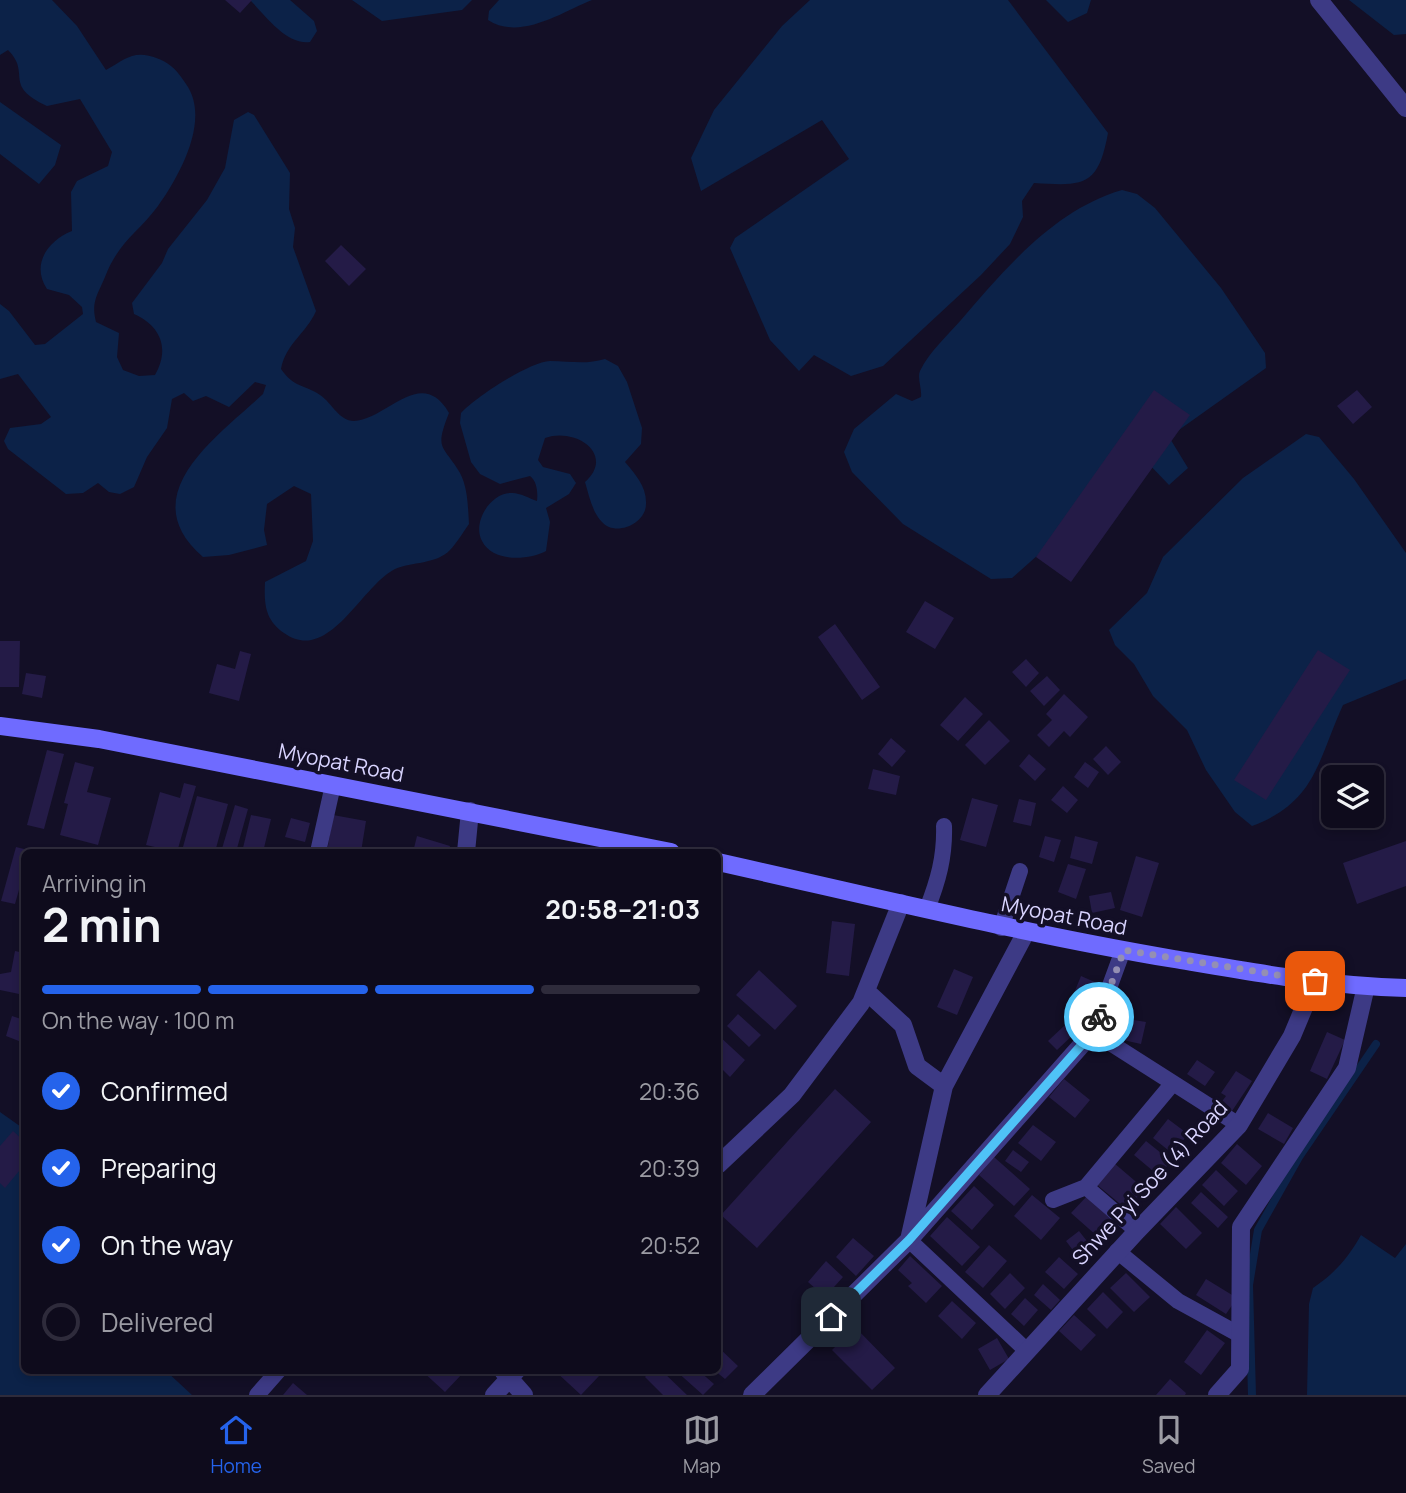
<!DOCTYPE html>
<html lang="en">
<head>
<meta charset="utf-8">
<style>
	:root { --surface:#0e0b1c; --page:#171425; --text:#f1f3f6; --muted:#9b9ba3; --line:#2e2b3b; --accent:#2563eb }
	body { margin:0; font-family:Manrope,sans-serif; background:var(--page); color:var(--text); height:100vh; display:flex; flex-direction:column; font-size:26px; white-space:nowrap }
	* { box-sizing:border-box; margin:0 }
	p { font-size:23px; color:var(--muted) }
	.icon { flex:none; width:38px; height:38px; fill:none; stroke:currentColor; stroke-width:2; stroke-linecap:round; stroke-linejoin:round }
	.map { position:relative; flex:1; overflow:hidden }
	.side { position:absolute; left:21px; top:849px; width:700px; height:525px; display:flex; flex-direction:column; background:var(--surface); border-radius:10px; box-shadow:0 4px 10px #0003,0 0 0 2px var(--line) }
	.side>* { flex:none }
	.controls { position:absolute; left:1321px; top:765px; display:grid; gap:14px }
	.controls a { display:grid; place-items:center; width:63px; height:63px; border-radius:10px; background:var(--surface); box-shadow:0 4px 10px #0003,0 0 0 2px var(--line); font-size:35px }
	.pin { position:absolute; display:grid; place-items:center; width:60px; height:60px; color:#fff; margin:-30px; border-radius:14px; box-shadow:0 4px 10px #0006 }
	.courier { position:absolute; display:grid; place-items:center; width:70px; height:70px; margin:-35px; border:5px solid #4fc3f7; border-radius:50%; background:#fff; color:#222; box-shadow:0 2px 9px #0007 }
	.head em { font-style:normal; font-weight:700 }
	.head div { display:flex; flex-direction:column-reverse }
	.head { display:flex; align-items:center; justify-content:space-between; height:119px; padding:0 21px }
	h1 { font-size:46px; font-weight:700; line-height:52px }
	.bar { display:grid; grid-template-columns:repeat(4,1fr); gap:10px 7px; align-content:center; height:84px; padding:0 21px }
	.bar i { height:9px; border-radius:5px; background:var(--line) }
	.bar .active { background:var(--accent) }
	.bar p { grid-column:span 4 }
	ol { padding:0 21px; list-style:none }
	li { display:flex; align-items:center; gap:21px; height:77px }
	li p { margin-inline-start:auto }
	li .icon { padding:7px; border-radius:50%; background:var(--accent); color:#fff; stroke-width:4 }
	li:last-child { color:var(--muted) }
	li i { width:38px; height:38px; border:4px solid var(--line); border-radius:50% }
	.tabs { display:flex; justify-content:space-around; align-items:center; height:98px; border-top:2px solid var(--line); background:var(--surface); font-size:19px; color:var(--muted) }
	.tabs a { display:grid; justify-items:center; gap:4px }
	.tabs .active { color:var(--accent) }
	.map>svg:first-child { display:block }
</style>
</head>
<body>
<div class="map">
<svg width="1406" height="1395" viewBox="0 0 1406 1395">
	<rect width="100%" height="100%" fill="#130f26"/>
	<path fill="#0c2248" d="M0,0H52L77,26L106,70C127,58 134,49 159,59C173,65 178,72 186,84C211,119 180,175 158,206C137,234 119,241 105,277C97,296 91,302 96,322L119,333L117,357L123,370L139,376L155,375C170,349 161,326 134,314L132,303L162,263L168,249L207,200L225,168L234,120L248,112L254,115L290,173L289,209L295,228L293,247L316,311C306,334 286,343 281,369C294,388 304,384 320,395C332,403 339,421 354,421C387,420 421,365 449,413C434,451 443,444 460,473C468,488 468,508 469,524C463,532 457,543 450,550C437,564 411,562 395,569C361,586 329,665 284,633C265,620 264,604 265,582L306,561L313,541L311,494L294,486L267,504L264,530L267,545L229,555L203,557C131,495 218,436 263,394L266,385L255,382L229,407L206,396L193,401L184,393L172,399L167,428L147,457L134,487L120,494L109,492L98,483L83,493L66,494L8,449L4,441L10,428L41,424L51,417L18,374L0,379V304L9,311L35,345L45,344L83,314L82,307L69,295L47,289C31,265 47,241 72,231L71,192L77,181L108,166L112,152L80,99L47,106C2,85 32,74 8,50L0,55Z
		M250,0H290L314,21L317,31L310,42C286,45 265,15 250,0Z
		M352,0H472L462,10L382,21Z
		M499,0H592C562,12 520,41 488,20L489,11Z
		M810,0H1008L1108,133C1098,187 1084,186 1034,183L1022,201L1023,217L1010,244L981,275L883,366L851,376L814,355L799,371L770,340L730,248L735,238L849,159L822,120L701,191L691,158L714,110L782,26Z
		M1046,0H1091L1087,13L1068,22Z
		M1349,0H1406V34L1394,35Z
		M0,102L61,145L55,165L39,184L0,154Z
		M1122,190L1137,194L1155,208L1221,288L1265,353L1266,368L1169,437L1188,468L1169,485L1145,460L1012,578L991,579L903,524L852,472L844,452L854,429L896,394L912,401L921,397C922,388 917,378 920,371C929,352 947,336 961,320C1006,268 1054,210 1122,190Z
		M605,359L618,366L627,382L642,428L641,444L625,462C635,474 647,487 646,504C646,524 615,537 602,522C592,512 589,495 585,482C616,454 575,427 545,438L538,460L543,467L570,474L576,483L569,494L546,508L550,522L546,551C529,560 493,563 482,541C472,523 490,493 511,493C518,492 529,498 537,501C538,493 537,481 530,476L500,484L480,474L471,462L460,423L461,413C476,397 529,362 550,361C570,361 585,365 605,359Z
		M1306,434L1319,437L1354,479L1406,553V679L1343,705C1317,762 1316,802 1252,826L1235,812L1206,770L1187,730L1153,696L1134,664L1115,645L1109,630L1147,593L1163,557L1243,478Z
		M0,1112L24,1129V1370H165L192,1395H0Z
		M1361,1235L1395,1258L1406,1244V1395H1307L1309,1304L1313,1288C1335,1273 1348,1258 1361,1235Z"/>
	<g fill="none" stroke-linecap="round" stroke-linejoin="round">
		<path stroke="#0c2248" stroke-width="8" d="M1252,1395L1249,1285L1258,1230L1299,1157L1376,1044"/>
	</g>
	<path fill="#241b47" d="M225,0H252L240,13Z
		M341,245L366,269L349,286L325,261Z
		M1154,390L1190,415L1071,582L1036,557Z
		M1357,390L1372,407L1353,424L1337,406Z
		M925,601L954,618L935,649L906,632Z
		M835,624L880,687L862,700L818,637Z
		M0,641H20L19,687H0Z
		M1318,650L1350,670L1266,800L1234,780Z
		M240,651L251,654L239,701L209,693L217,664L235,669Z
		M1026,659L1039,673L1026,687L1012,672Z
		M26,673L46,676L42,698L22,694Z
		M1047,676L1060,690L1044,706L1030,691Z
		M1064,694L1088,717L1070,737L1064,731L1049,747L1037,735L1052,720L1046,714Z
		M965,697L983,714L958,741L940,725Z
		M989,720L1010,741L985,765L965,745Z
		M891,738L906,751L892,767L878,754Z
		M1106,746L1121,762L1108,775L1093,759Z
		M47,750L64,754L44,829L27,825Z
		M1029,754L1046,769L1035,781L1019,766Z
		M75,762L94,767L87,792L111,798L98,845L60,835L68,804L64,803Z
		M1085,762L1099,772L1088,788L1074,777Z
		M873,769L900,776L896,795L868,789Z
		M184,783L196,786L177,852L146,845L160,792L180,798Z
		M1063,786L1078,800L1067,813L1051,800Z
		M197,796L228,804L215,852L183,847Z
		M972,798L998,805L986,847L960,840Z
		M1019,799L1036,803L1031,826L1013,822Z
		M235,805L248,809L236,852H221Z
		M251,815L271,819L263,852H242Z
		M333,815L366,821L361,852H327Z
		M291,818L310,823L305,842L285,837Z
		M417,836L450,846L448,852H413Z
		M1045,836L1061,840L1054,862L1039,857Z
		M1075,836L1098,842L1092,864L1070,858Z
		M1406,841V886L1357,904L1343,863Z
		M16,847L32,851L24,852V872L15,904L1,901Z
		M1136,856L1159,863L1142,917L1120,910Z
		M1068,864L1086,869L1076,899L1058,892Z
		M1111,892L1115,908L1092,913L1089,896Z
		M832,921L855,924L849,976L826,973Z
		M15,951L24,953V995L0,990V974L11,972Z
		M954,969L973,977L957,1015L937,1007Z
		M759,970L797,1006L775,1030L736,995Z
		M1081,976L1097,983L1084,1014L1068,1008Z
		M738,1014L761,1035L749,1047L727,1026Z
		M12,1016L24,1020V1043L6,1036Z
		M1128,1019L1146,1022L1141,1044L1123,1040Z
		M1065,1025L1074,1034L1057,1050L1048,1041Z
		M1327,1032L1345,1040L1327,1079L1310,1071Z
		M718,1035L745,1060L730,1077L718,1065Z
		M1197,1060L1215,1072L1205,1086L1187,1074Z
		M1236,1071L1252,1081L1232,1111L1220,1104L1226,1096L1221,1093Z
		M1064,1079L1090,1100L1075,1118L1049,1097Z
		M835,1089L871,1122L757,1248L721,1215Z
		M1268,1113L1293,1128L1284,1144L1258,1129Z
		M1168,1119L1188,1134L1173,1154L1153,1138Z
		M1033,1125L1056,1142L1041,1161L1018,1143Z
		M13,1131L24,1141V1165L5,1188L0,1183V1146Z
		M1146,1141L1171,1161L1159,1176L1134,1155Z
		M1237,1144L1262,1166L1246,1185L1221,1163Z
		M1013,1150L1029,1162L1021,1172L1005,1161Z
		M994,1157L1030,1189L1014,1206L979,1175Z
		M1114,1163L1148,1192L1131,1213L1096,1184Z
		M1216,1170L1238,1191L1224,1206L1202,1185Z
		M974,1186L994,1205L972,1230L951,1211Z
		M1201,1192L1228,1217L1218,1228L1191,1203Z
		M1032,1195L1060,1218L1041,1240L1014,1216Z
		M1087,1196L1113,1219L1097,1236L1071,1213Z
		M1176,1207L1202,1233L1186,1249L1160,1224Z
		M947,1217L980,1247L962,1266L930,1236Z
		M1079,1231L1094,1250L1081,1261L1066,1241Z
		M853,1238L874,1256L856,1276L836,1257Z
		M989,1245L1007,1261L983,1288L965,1272Z
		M910,1256L942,1286L926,1303L908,1286L912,1283L898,1270Z
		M1059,1257L1078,1274L1064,1289L1045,1272Z
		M826,1261L843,1277L825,1297L808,1282Z
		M1010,1273L1025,1288L1005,1309L990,1294Z
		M1126,1273L1150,1297L1134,1312L1110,1288Z
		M1206,1279L1237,1298L1226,1314L1196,1295Z
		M1043,1284L1060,1300L1051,1310L1034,1295Z
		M1103,1292L1123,1312L1107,1329L1087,1309Z
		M1025,1298L1038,1310L1024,1326L1011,1314Z
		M952,1301L976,1323L962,1339L938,1316Z
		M1074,1315L1096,1335L1081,1351L1059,1331Z
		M855,1327L895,1368L872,1390L832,1350Z
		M1207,1330L1225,1343L1201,1375L1184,1362Z
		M997,1338L1009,1359L990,1370L978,1349Z
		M718,1347L738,1366L725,1379L714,1370H718Z
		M421,1370H457L462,1374L445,1392Z
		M554,1370H593L599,1376L581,1395Z
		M651,1370H661L687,1395H663L645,1377Z
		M675,1370H698L714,1384L703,1395Z
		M1170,1379L1186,1393L1185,1395H1156Z
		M293,1383L307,1395H283Z"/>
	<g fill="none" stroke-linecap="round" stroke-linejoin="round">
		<path stroke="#3d3a85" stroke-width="16" d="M318,852L333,785
			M927,909C938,881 945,857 944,826
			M1001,928L1020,871
			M1123,950L1093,1032L1239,1125
			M1086,1187L1173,1083
			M1053,1200L1086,1187L1137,1231
			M909,1240L1026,1350
			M1117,1251L1178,1301L1240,1335
			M257,1395L279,1370"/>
		<path stroke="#3d3a85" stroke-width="18" d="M1319,0L1406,108
			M466,852L470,811
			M866,991L903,1025L917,1066L944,1086
			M718,1165L792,1095L861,1003L901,903
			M910,1239L1093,1032
			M503,1371L524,1395
			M494,1395L517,1370
			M752,1395L909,1240L944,1086L1026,932
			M987,1395L1137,1231L1239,1125L1292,1036L1315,981
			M1217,1395L1240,1369L1241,1227L1347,1068L1366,986"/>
		<path stroke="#6f6bff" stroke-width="18" d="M0,726L99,739L671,852
			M718,862C870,896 1021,933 1174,959C1251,972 1328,986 1406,988"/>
	</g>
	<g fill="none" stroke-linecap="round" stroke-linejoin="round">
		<path stroke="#948fb3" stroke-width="7" stroke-dasharray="0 12.6" d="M1099,1017L1124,950L1315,981"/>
		<path stroke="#4fc3f7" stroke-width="9" d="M831,1317L909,1240L1093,1032L1099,1017"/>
	</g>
	<g text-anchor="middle" stroke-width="7" stroke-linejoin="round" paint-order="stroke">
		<g font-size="21" fill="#d9d4ff" stroke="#130f26">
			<text transform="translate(341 763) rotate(11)" y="7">Myopat Road</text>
			<text transform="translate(1064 916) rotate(11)" y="7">Myopat Road</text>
			<text transform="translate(1150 1183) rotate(-47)" y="7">Shwe Pyi Soe (4) Road</text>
		</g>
	</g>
</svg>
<div class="controls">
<a><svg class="icon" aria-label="layers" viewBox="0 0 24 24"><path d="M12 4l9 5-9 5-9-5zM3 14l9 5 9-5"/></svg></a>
</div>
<div class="pin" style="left:1315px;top:981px;background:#ea580c"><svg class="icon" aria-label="bag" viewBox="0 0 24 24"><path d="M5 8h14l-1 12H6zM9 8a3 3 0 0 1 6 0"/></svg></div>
<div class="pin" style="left:831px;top:1317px;background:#1f2937"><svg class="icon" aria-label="home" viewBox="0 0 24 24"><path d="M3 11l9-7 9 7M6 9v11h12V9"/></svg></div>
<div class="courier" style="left:1099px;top:1017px"><svg class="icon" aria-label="bike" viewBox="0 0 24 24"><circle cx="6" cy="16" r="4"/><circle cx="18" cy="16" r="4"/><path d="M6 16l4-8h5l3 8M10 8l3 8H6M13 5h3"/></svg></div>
<section class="side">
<div class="head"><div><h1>2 min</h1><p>Arriving in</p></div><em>20:58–21:03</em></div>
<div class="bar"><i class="active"></i><i class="active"></i><i class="active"></i><i></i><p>On the way · 100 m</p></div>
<ol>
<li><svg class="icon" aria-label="check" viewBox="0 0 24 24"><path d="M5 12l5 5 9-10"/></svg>Confirmed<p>20:36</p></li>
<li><svg class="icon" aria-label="check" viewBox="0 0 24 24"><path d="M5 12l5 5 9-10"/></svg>Preparing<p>20:39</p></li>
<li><svg class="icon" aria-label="check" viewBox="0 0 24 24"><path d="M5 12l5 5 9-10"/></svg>On the way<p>20:52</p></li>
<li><i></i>Delivered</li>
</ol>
</section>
</div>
<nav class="tabs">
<a class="active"><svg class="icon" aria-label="home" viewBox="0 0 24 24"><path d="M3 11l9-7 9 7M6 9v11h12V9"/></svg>Home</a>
<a><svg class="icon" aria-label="map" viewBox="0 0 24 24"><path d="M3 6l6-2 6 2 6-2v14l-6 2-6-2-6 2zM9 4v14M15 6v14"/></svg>Map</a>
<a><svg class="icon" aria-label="saved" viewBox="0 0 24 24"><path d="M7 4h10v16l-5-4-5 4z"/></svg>Saved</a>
</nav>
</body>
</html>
